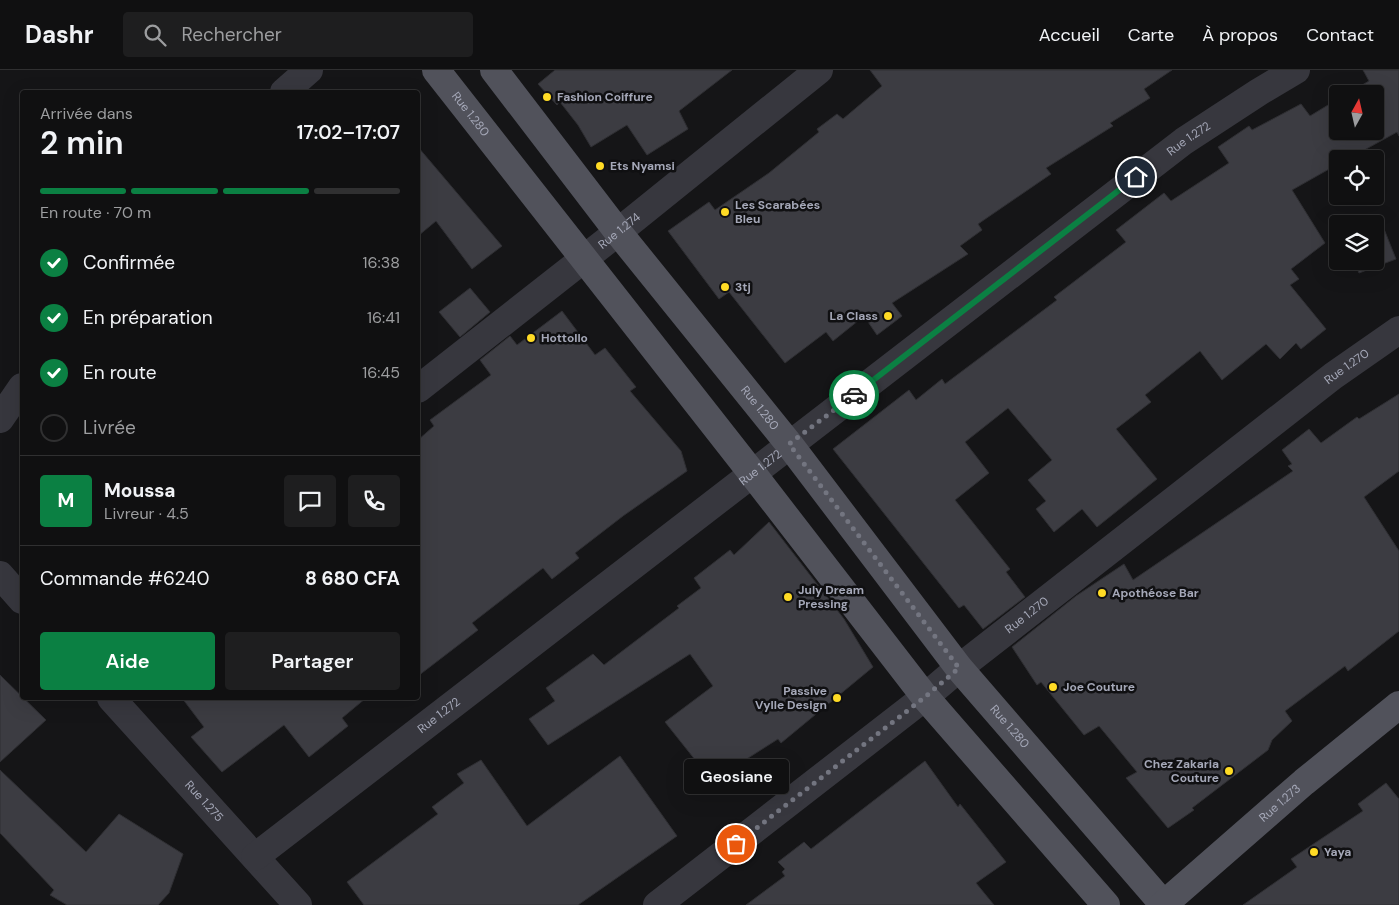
<!DOCTYPE html>
<html lang="fr">
<head>
<meta charset="utf-8">
<style>
	:root { --surface:#101011; --page:#1e1e1f; --text:#f1f3f6; --muted:#9c9d9f; --line:#303031; --accent:#0b8043 }
	body { margin:0; font-family:"DM Sans",sans-serif; background:var(--page); color:var(--text); height:100vh; display:flex; flex-direction:column; font-size:19px; white-space:nowrap }
	* { box-sizing:border-box; margin:0 }
	p { font-size:16px; color:var(--muted) }
	.icon { flex:none; width:28px; height:28px; fill:none; stroke:currentColor; stroke-width:2; stroke-linecap:round; stroke-linejoin:round }
	.map { position:relative; flex:1; overflow:hidden }
	.panel { position:absolute; left:20px; top:20px; width:400px; height:610px; display:flex; flex-direction:column; background:var(--surface); border-radius:5px; box-shadow:0 5px 20px #0002,0 0 0 1px var(--line) }
	.panel>* { flex:none }
	.needle { width:32px; rotate:8deg }
	.tools { position:absolute; left:1329px; top:15px; display:grid; gap:10px }
	.tools a { display:grid; place-items:center; width:55px; height:55px; border-radius:5px; background:var(--surface); box-shadow:0 5px 20px #0002,0 0 0 1px var(--line); font-size:25px }
	.pin { position:absolute; display:grid; place-items:center; width:42px; height:42px; color:#fff; margin:-21px; border:2px solid #fff; border-radius:50%; box-shadow:0 1px 5px #0007 }
	.courier { position:absolute; display:grid; place-items:center; width:50px; height:50px; margin:-25px; border:4px solid #0b8043; border-radius:50%; background:#fff; color:#222; box-shadow:0 1px 6px #0007 }
	.bubble { position:absolute; height:35px; border-radius:5px; background:var(--surface); box-shadow:0 5px 20px #0002,0 0 0 1px var(--line); font-size:16px; font-weight:600; line-height:35px; text-align:center }
	.headline em { font-style:normal; font-weight:600 }
	.headline div { display:flex; flex-direction:column-reverse }
	.headline { display:flex; align-items:center; justify-content:space-between; height:85px; padding:0 20px }
	h1 { font-size:32px; font-weight:600; line-height:38px }
	.bar { display:grid; grid-template-columns:repeat(4,1fr); gap:8px 5px; align-content:center; height:60px; padding:0 20px }
	.bar i { height:6px; border-radius:4px; background:var(--line) }
	.bar .active { background:var(--accent) }
	.bar p { grid-column:span 4 }
	.line { display:flex; align-items:center; gap:12px; padding:0 20px; border-top:1px solid var(--line) }
	.line div { flex:1 }
	.round { display:grid; place-items:center; flex:none; width:52px; height:52px; border-radius:5px; background:var(--page) }
	ol { padding:0 20px; list-style:none }
	li { display:flex; align-items:center; gap:15px; height:55px }
	li p { margin-inline-start:auto }
	li .icon { padding:5px; border-radius:50%; background:var(--accent); color:#fff; stroke-width:4 }
	li:last-child { color:var(--muted) }
	li i { width:28px; height:28px; border:2px solid var(--line); border-radius:50% }
	.button { display:flex; gap:10px; margin-top:auto; padding:10px 20px }
	.button a { flex:1; height:58px; border-radius:5px; background:var(--accent); color:#fff; font-size:20px; font-weight:600; line-height:58px; text-align:center }
	.button a+a { background:var(--page); color:var(--text) }
	header { display:flex; align-items:center; gap:30px; box-sizing:border-box; height:70px; padding:0 25px; background:var(--surface); border-bottom:1px solid var(--line) }
	header strong { font-size:24px }
	nav { display:flex; gap:28px; margin-inline-start:auto; font-size:18px }
	.search { width:350px; height:45px; background:var(--page); display:flex; align-items:center; gap:12px; box-sizing:border-box; padding:0 18px; border-radius:5px; color:var(--muted); font-size:19px }
	.map>svg:first-child { display:block }
</style>
</head>
<body>
<header>
<strong>Dashr</strong>
<div class="search"><svg class="icon" aria-label="search" viewBox="0 0 24 24"><circle cx="10" cy="10" r="6"/><path d="M15 15l6 6"/></svg>Rechercher</div>
<nav><a>Accueil</a><a>Carte</a><a>À propos</a><a>Contact</a></nav>
</header>
<div class="map">
<svg width="1399" height="835" viewBox="0 0 1399 835">
	<rect width="100%" height="100%" fill="#151517"/>
	<path fill="#3c3c42" stroke="#2f2f33" d="M555,0H732L679,41L688,59L647,85L627,55L591,77L578,55L560,32L557,35L538,14Z
		M870,0H1172L1144,19L1150,28L1110,53L1113,56L1046,98L1051,104L978,154L982,160L960,176L968,184L892,233L902,246L877,265L864,246L833,271L826,262L785,293L729,222L719,229L668,161L709,132L715,140L769,103L819,62L817,59L837,44L843,49L882,16Z
		M1363,0H1399V66L1397,62L1348,89H1338V94L1292,120L1325,173L1291,199L1299,209L1290,215L1326,259L1301,279L1296,273L1280,289L1266,274L1222,310L1200,281L1145,325L1151,332L1116,359L1157,409L1097,457L1082,439L1054,462L1036,439L1046,431L1028,410L1052,390L1008,338L965,372L989,403L955,430L1010,499L1006,502L1025,527L983,559L964,535L959,538L833,379L909,320L916,330L942,309L945,314L1057,230L1054,227L1126,172L1116,160L1164,123L1171,131L1229,93L1218,77L1249,56L1252,60L1301,34L1310,46L1338,29V61H1375V24H1347L1369,11Z
		M418,77L502,176L472,199L436,151L418,166Z
		M1380,149L1396,189L1359,203L1354,191H1375V154H1368Z
		M470,218L490,242L460,267L439,242Z
		M562,241L595,285L605,278L636,317L630,321L681,381L687,401L623,446L575,483L579,488L552,509L543,498L472,553L478,560L418,606V370L434,356L430,350L491,305L480,290L510,266L517,275Z
		M1399,324V401L1364,427L1399,481V561L1348,601L1345,596L1285,641L1292,651L1272,670L1268,680L1192,738L1194,740L1168,758L1126,708L1137,702L1099,656L1084,665L1041,612L1037,615L1012,577L1076,526L1124,494L1133,510L1293,401L1288,396L1292,394L1282,380L1309,359L1321,373L1357,347L1359,349Z
		M769,452L844,549L873,597L781,673L778,669L712,711L665,652L713,616L690,584L548,675L529,649L555,631L546,618L593,584L604,595L679,538L677,536L701,518L694,508L730,480L734,485Z
		M0,605L46,650L0,692Z
		M182,628H366L342,648L348,656L309,687L284,655L222,702L191,667L204,657Z
		M620,686L677,766L578,835H364L347,812L438,744L432,737L464,713L457,704L481,690L527,756Z
		M925,691L958,737L960,734L1006,792L976,813L994,835H746L785,806L782,802L785,799L778,792L804,772L811,779Z
		M0,700L86,782L119,744L183,784L169,823L158,835H67L50,825L54,820L0,763Z
		M1386,713L1399,729V835H1243L1297,797L1291,789L1363,741L1358,734Z"/>
	<g fill="none" stroke-linecap="round" stroke-linejoin="round">
		<g stroke="#37373e" stroke-width="28">
			<path d="M284,22L309,0"/>
			<path id="s1" d="M418,319L618,162L819,0"/>
			<path d="M0,349L22,317"/>
			<path d="M0,505L22,530"/>
			<path id="s2" d="M111,628L298,835"/>
			<path id="s3" d="M255,787L1184,71L1259,22L1296,0"/>
			<path id="s4" d="M657,835L925,627L959,598L1333,306L1399,260"/>
		</g>
		<g stroke="#51525b" stroke-width="28">
			<path id="s5" d="M436,0L752,403L925,627L1106,835"/>
			<path id="s6" d="M494,0L618,162L789,374L959,598L1164,835"/>
			<path id="s7" d="M1163,835L1304,712L1399,635"/>
		</g>
	</g>
	<g fill="none" stroke-linecap="round" stroke-linejoin="round">
		<path stroke="#737580" stroke-width="5" stroke-dasharray="0 9" d="M736,774L925,627L959,598L789,374L854,325"/>
		<path stroke="#0b8043" stroke-width="6" d="M854,325L1136,107"/>
	</g>
	<g fill="#ffdb25" stroke="#101012" stroke-width="2">
		<circle cx="547" cy="27" r="5"/>
		<circle cx="600" cy="96" r="5"/>
		<circle cx="725" cy="142" r="5"/>
		<circle cx="725" cy="217" r="5"/>
		<circle cx="888" cy="246" r="5"/>
		<circle cx="531" cy="268" r="5"/>
		<circle cx="1102" cy="523" r="5"/>
		<circle cx="788" cy="527" r="5"/>
		<circle cx="1053" cy="617" r="5"/>
		<circle cx="837" cy="628" r="5"/>
		<circle cx="1229" cy="701" r="5"/>
		<circle cx="1314" cy="782" r="5"/>
	</g>
	<g text-anchor="middle" stroke-width="5" stroke-linejoin="round" paint-order="stroke">
		<g font-size="12" font-weight="bold" fill="#a5a8b8" stroke="#101012" text-anchor="start">
			<text x="557" y="31">Fashion Coiffure</text>
			<text x="610" y="100">Ets Nyamsi</text>
			<text x="735" y="139">Les Scarabées<tspan x="735" dy="14">Bleu</tspan></text>
			<text x="735" y="221">3tj</text>
			<text x="878" y="250" text-anchor="end">La Class</text>
			<text x="541" y="272">Hottollo</text>
			<text x="798" y="524">July Dream<tspan x="798" dy="14">Pressing</tspan></text>
			<text x="1112" y="527">Apothéose Bar</text>
			<text x="1063" y="621">Joe Couture</text>
			<text x="827" y="625" text-anchor="end">Passive<tspan x="827" dy="14">Vylle Design</tspan></text>
			<text x="1219" y="698" text-anchor="end">Chez Zakaria<tspan x="1219" dy="14">Couture</tspan></text>
			<text x="1324" y="786">Yaya</text>
		</g>
		<g font-size="12" fill="#a5a8b8" stroke="#101012">
			<text dy="4" stroke="none"><textPath href="#s5" startOffset="56">Rue 1.280</textPath></text>
			<text dy="4" stroke="none"><textPath href="#s3" startOffset="1178">Rue 1.272</textPath></text>
			<text dy="4" stroke="none"><textPath href="#s1" startOffset="256">Rue 1.274</textPath></text>
			<text dy="4" stroke="none"><textPath href="#s4" startOffset="875">Rue 1.270</textPath></text>
			<text dy="4" stroke="none"><textPath href="#s6" startOffset="430">Rue 1.280</textPath></text>
			<text dy="4" stroke="none"><textPath href="#s3" startOffset="638">Rue 1.272</textPath></text>
			<text dy="4" stroke="none"><textPath href="#s4" startOffset="470">Rue 1.270</textPath></text>
			<text dy="4" stroke="none"><textPath href="#s3" startOffset="232">Rue 1.272</textPath></text>
			<text dy="4" stroke="none"><textPath href="#s6" startOffset="835">Rue 1.280</textPath></text>
			<text dy="4" stroke="none"><textPath href="#s2" startOffset="139">Rue 1.275</textPath></text>
			<text dy="4" stroke="none"><textPath href="#s7" startOffset="155">Rue 1.273</textPath></text>
		</g>
	</g>
</svg>
<div class="tools">
<a><svg class="needle" viewBox="-14 -14 28 28"><path d="M0-13l5 13h-10z" fill="#e53935"/><path d="M0 13l5-13h-10z" fill="#9c9d9f"/></svg></a>
<a><svg class="icon" aria-label="locate" viewBox="0 0 24 24"><circle cx="12" cy="12" r="6"/><path d="M12 2v4M12 18v4M2 12h4M18 12h4"/></svg></a>
<a><svg class="icon" aria-label="layers" viewBox="0 0 24 24"><path d="M12 4l9 5-9 5-9-5zM3 14l9 5 9-5"/></svg></a>
</div>
<div class="pin" style="left:736px;top:774px;background:#ea580c"><svg class="icon" aria-label="bag" viewBox="0 0 24 24"><path d="M5 8h14l-1 12H6zM9 8a3 3 0 0 1 6 0"/></svg></div>
<div class="pin" style="left:1136px;top:107px;background:#1f2937"><svg class="icon" aria-label="home" viewBox="0 0 24 24"><path d="M3 11l9-7 9 7M6 9v11h12V9"/></svg></div>
<div class="courier" style="left:854px;top:325px"><svg class="icon" aria-label="car" viewBox="0 0 24 24"><path d="M5 17H2v-5l4-1 3-4h7l3 4 3 1v5h-3M9 17h6M6 11h13"/><circle cx="7" cy="17" r="2"/><circle cx="17" cy="17" r="2"/></svg></div>
<div class="bubble" style="left:684px;top:689px;width:105px">Geosiane</div>
<section class="panel">
<div class="headline"><div><h1>2 min</h1><p>Arrivée dans</p></div><em>17:02–17:07</em></div>
<div class="bar"><i class="active"></i><i class="active"></i><i class="active"></i><i></i><p>En route · 70 m</p></div>
<ol>
<li><svg class="icon" aria-label="check" viewBox="0 0 24 24"><path d="M5 12l5 5 9-10"/></svg>Confirmée<p>16:38</p></li>
<li><svg class="icon" aria-label="check" viewBox="0 0 24 24"><path d="M5 12l5 5 9-10"/></svg>En préparation<p>16:41</p></li>
<li><svg class="icon" aria-label="check" viewBox="0 0 24 24"><path d="M5 12l5 5 9-10"/></svg>En route<p>16:45</p></li>
<li><i></i>Livrée</li>
</ol>
<div class="line" style="height:90px"><b class="round" style="background:var(--accent);color:#fff">M</b><div><b>Moussa</b><p>Livreur · 4.5</p></div><a class="round"><svg class="icon" aria-label="chat" viewBox="0 0 24 24"><path d="M4 5h16v11H9l-5 4z"/></svg></a><a class="round"><svg class="icon" aria-label="phone" viewBox="0 0 24 24"><path d="M5 4h4l2 5-3 2q2 4 5 5l2-3 5 2v4C11 20 4 13 5 4z"/></svg></a></div>
<div class="line" style="height:65px"><div>Commande #6240</div><b>8 680 CFA</b></div>
<div class="button"><a>Aide</a><a>Partager</a></div>
</section>
</div>
</body>
</html>
